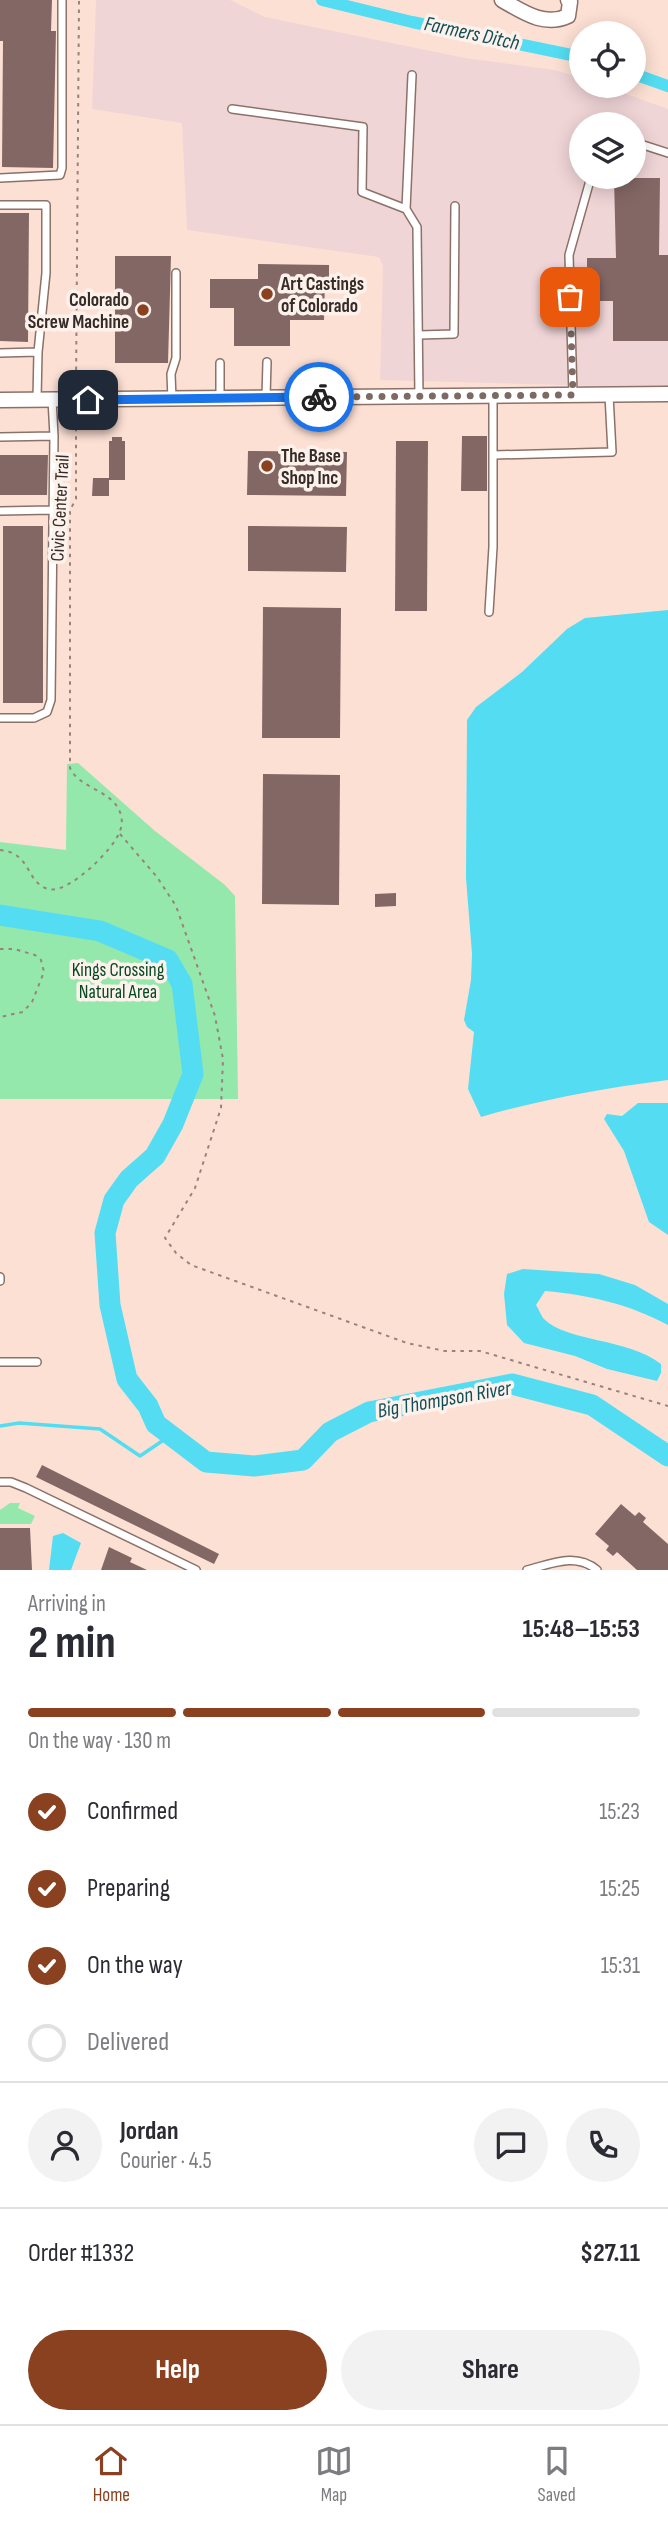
<!DOCTYPE html>
<html lang="en">
<head>
<meta charset="utf-8">
<style>
	:root { --surface:#fff; --page:#f2f2f3; --text:#2b2b33; --muted:#7c7c81; --line:#e1e1e2; --accent:#894120 }
	body { margin:0; font-family:"Sofia Sans Condensed",sans-serif; background:var(--page); color:var(--text); height:100vh; display:flex; flex-direction:column; font-size:26px; white-space:nowrap }
	* { box-sizing:border-box; margin:0 }
	p { font-size:23px; color:var(--muted) }
	.icon { flex:none; width:38px; height:38px; fill:none; stroke:currentColor; stroke-width:2; stroke-linecap:round; stroke-linejoin:round }
	.map { position:relative; height:1570px; overflow:hidden }
	.details { display:flex; flex-direction:column; background:var(--surface); flex:1 }
	.details>* { flex:none }
	.tools { position:absolute; left:569px; top:21px; display:grid; gap:14px }
	.tools a { display:grid; place-items:center; width:77px; height:77px; border-radius:50%; background:var(--surface); box-shadow:0 4px 18px #0003; font-size:35px }
	.pin { position:absolute; display:grid; place-items:center; width:60px; height:60px; color:#fff; margin:-30px; border-radius:14px; box-shadow:0 4px 10px #0006 }
	.courier { position:absolute; display:grid; place-items:center; width:70px; height:70px; margin:-35px; border:5px solid #1a73e8; border-radius:50%; background:#fff; color:#222; box-shadow:0 2px 9px #0007 }
	.headline em { font-style:normal; font-weight:700 }
	.headline div { display:flex; flex-direction:column-reverse }
	.headline { display:flex; align-items:center; justify-content:space-between; height:119px; padding:0 28px }
	h1 { font-size:46px; font-weight:700; line-height:52px }
	.bar { display:grid; grid-template-columns:repeat(4,1fr); gap:10px 7px; align-content:center; height:84px; padding:0 28px }
	.bar i { height:9px; border-radius:5px; background:var(--line) }
	.bar .selected { background:var(--accent) }
	.bar p { grid-column:span 4 }
	.line { display:flex; align-items:center; gap:18px; padding:0 28px; border-top:2px solid var(--line) }
	.line div { flex:1 }
	.round { display:grid; place-items:center; flex:none; width:74px; height:74px; border-radius:37px; background:var(--page) }
	ol { padding:0 28px; list-style:none }
	li { display:flex; align-items:center; gap:21px; height:77px }
	li p { margin-inline-start:auto }
	li .icon { padding:7px; border-radius:50%; background:var(--accent); color:#fff; stroke-width:4 }
	li:last-child { color:var(--muted) }
	li i { width:38px; height:38px; border:4px solid var(--line); border-radius:50% }
	.cta { display:flex; gap:14px; margin-top:auto; padding:14px 28px }
	.cta a { flex:1; height:80px; border-radius:42px; background:var(--accent); color:#fff; font-size:28px; font-weight:700; line-height:80px; text-align:center }
	.cta a+a { background:var(--page); color:var(--text) }
	.tabs { display:flex; justify-content:space-around; align-items:center; height:98px; border-top:2px solid var(--line); background:var(--surface); font-size:19px; color:var(--muted) }
	.tabs a { display:grid; justify-items:center; gap:4px }
	.tabs .selected { color:var(--accent) }
	.map>svg:first-child { display:block }
</style>
</head>
<body>
<div class="map">
<svg width="668" height="1570" viewBox="0 0 668 1570">
	<rect width="100%" height="100%" fill="#fde0d4"/>
	<path fill="#f0d5d7" fill-rule="evenodd" d="M96,0H230L265,17L465,58L555,70L581,78V86H604L668,109V388L380,380L383,266L379,257L187,230L182,123L92,109ZM581,124H634V177H581Z"/>
	<path fill="#94e8ac" d="M78,763L155,831L225,885L235,896L238,1099H0V842L66,850L67,764Z
		M10,1503H20L18,1508L35,1516L31,1524H0V1510Z"/>
	<path fill="#54ddf2" d="M668,610V1080C605,1088 543,1099 481,1117L468,1089L474,1032L467,1027L464,1020L471,980L472,954L466,878L467,720L476,707L522,672L567,629L585,618Z
		M638,1103H668V1235L649,1222L624,1151L604,1119L607,1114L622,1116Z
		M523,1269L599,1274L635,1285L668,1304V1325C629,1304 589,1295 545,1291L536,1305C539,1309 541,1316 544,1319C567,1342 628,1338 661,1364V1373L657,1381L607,1369L575,1356L524,1343L507,1325L504,1294L507,1274Z
		M63,1533L81,1543L71,1570H49L53,1536Z"/>
	<g fill="none" stroke-linecap="round" stroke-linejoin="round">
		<path stroke="#54ddf2" stroke-width="3.5" d="M0,1426L19,1423L100,1429L140,1456L171,1435"/>
		<path stroke="#54ddf2" stroke-width="12" d="M322,0L412,22L581,57
			M634,74L668,86"/>
		<path stroke="#54ddf2" stroke-width="21" d="M0,915L100,931L168,960L182,984L193,1074L173,1124L155,1156L129,1179L114,1200L105,1233L110,1305L127,1379L148,1406L156,1424L206,1462L254,1466L303,1460L330,1432L369,1412L512,1384L592,1405L668,1456"/>
	</g>
	<path fill="#836765" d="M0,0H52L51,31H56L53,168L2,167L3,41H0Z
		M614,178H660L659,255H668V341H613V301H587V258H616Z
		M0,213H29L28,342L0,341Z
		M115,256H171L168,363H115Z
		M258,264L329,265V278H325L324,320H290V346H234V308H210V279H258Z
		M462,436H487V491H461Z
		M112,437H122V441H125V480H109V496H92L93,478H109V441H112Z
		M396,441H428L427,611H395Z
		M248,451L347,452L346,496L247,495Z
		M0,455H48L47,495H0Z
		M3,526H43V703H3Z
		M248,526L347,527L346,572L248,571Z
		M263,607L341,608L340,738H262Z
		M263,774L340,775L339,905L262,904Z
		M396,893V906L375,907V894Z
		M42,1465L219,1554L214,1564L36,1477Z
		M621,1504L635,1516L639,1512L646,1518L643,1522L668,1544V1570H637L617,1552L613,1556L606,1550L609,1546L595,1534Z
		M0,1528H30L32,1570H0Z
		M109,1547L132,1558L130,1562L147,1570H101Z"/>
	<g fill="none" stroke-linecap="round" stroke-linejoin="round">
		<g stroke="#8b7167" stroke-width="10">
			<path id="service" d="M412,75L406,209L417,227L419,396
				M232,109L363,127L362,192L406,209
				M634,142L668,153
				M0,178L60,175L62,168V0
				M0,205H46V273L38,352L37,399
				M419,335L454,334L455,206
				M0,353L38,352
				M573,395L569,255L591,177
				M266,397L267,362
				M88,399V376
				M172,399L171,374L176,358V273
				M220,399V363
				M0,437L54,436
				M494,455L612,452L609,395
				M0,511L52,510
				M489,612L493,547V396
				M0,718H34L47,712L51,700L54,436L52,399
				M0,1277V1281
				M0,1362H37
				M0,1482H11L26,1488L196,1570
				M527,1570C551,1564 576,1552 597,1570"/>
		</g>
		<g stroke="#8b7167" stroke-width="17">
			<path id="minor" d="M502,0C523,12 544,27 568,16L570,2L568,0
				M0,400L668,394"/>
		</g>
		<path stroke="#97837b" stroke-width="2" stroke-dasharray="3.5 5" stroke-linecap="butt" d="M76,387L79,0
			M120,834L157,877L176,906L215,1016L223,1059L221,1108L195,1188L165,1238L176,1253L191,1265L407,1343L445,1351H480L668,1406
			M0,850C32,853 25,882 48,889C68,895 114,849 120,831C123,823 122,816 119,810C110,790 79,788 70,768V510L76,499V414
			M0,949H14L35,955L41,960L44,972L32,1002L23,1012L0,1017"/>
		<use href="#service" stroke="#fff" stroke-width="7"/>
		<use href="#minor" stroke="#fff" stroke-width="14"/>
	</g>
	<g fill="none" stroke-linecap="round" stroke-linejoin="round">
		<path stroke="#7c6a63" stroke-width="7" stroke-dasharray="0 12.6" d="M319,397L573,395L570,297"/>
		<path stroke="#1a73e8" stroke-width="9" d="M88,400L319,397"/>
	</g>
	<g fill="#894120" stroke="#fdf1ec" stroke-width="2.5">
		<circle cx="267" cy="294" r="7"/>
		<circle cx="143" cy="310" r="7"/>
		<circle cx="267" cy="466" r="7"/>
	</g>
	<g text-anchor="middle" stroke-width="7" stroke-linejoin="round" paint-order="stroke">
		<g font-size="19" font-weight="bold" fill="#362b26" stroke="#fdf1ec" text-anchor="start">
			<text x="281" y="290">Art Castings<tspan x="281" dy="22">of Colorado</tspan></text>
			<text x="129" y="306" text-anchor="end">Colorado<tspan x="129" dy="22">Screw Machine</tspan></text>
			<text x="281" y="462">The Base<tspan x="281" dy="22">Shop Inc</tspan></text>
		</g>
		<g font-size="19" fill="#362b26" stroke="#fdf1ec">
			<text transform="translate(59 508) rotate(-87)" y="7">Civic Center Trail</text>
		</g>
		<g font-size="19" fill="#054923" stroke="#fdf1ec">
			<text x="118" y="976">Kings Crossing<tspan x="118" dy="22">Natural Area</tspan></text>
		</g>
		<g font-size="21" font-style="italic" fill="#124e56" stroke="#fdf1ec">
			<text transform="translate(472 33) rotate(12)" y="7">Farmers Ditch</text>
			<text transform="translate(444 1399) rotate(-10)" y="7">Big Thompson River</text>
		</g>
	</g>
</svg>
<div class="tools">
<a><svg class="icon" aria-label="locate" viewBox="0 0 24 24"><circle cx="12" cy="12" r="6"/><path d="M12 2v4M12 18v4M2 12h4M18 12h4"/></svg></a>
<a><svg class="icon" aria-label="layers" viewBox="0 0 24 24"><path d="M12 4l9 5-9 5-9-5zM3 14l9 5 9-5"/></svg></a>
</div>
<div class="pin" style="left:570px;top:297px;background:#ea580c"><svg class="icon" aria-label="bag" viewBox="0 0 24 24"><path d="M5 8h14l-1 12H6zM9 8a3 3 0 0 1 6 0"/></svg></div>
<div class="pin" style="left:88px;top:400px;background:#1f2937"><svg class="icon" aria-label="home" viewBox="0 0 24 24"><path d="M3 11l9-7 9 7M6 9v11h12V9"/></svg></div>
<div class="courier" style="left:319px;top:397px"><svg class="icon" aria-label="bike" viewBox="0 0 24 24"><circle cx="6" cy="16" r="4"/><circle cx="18" cy="16" r="4"/><path d="M6 16l4-8h5l3 8M10 8l3 8H6M13 5h3"/></svg></div>
</div>
<section class="details">
<div class="headline"><div><h1>2 min</h1><p>Arriving in</p></div><em>15:48–15:53</em></div>
<div class="bar"><i class="selected"></i><i class="selected"></i><i class="selected"></i><i></i><p>On the way · 130 m</p></div>
<ol>
<li><svg class="icon" aria-label="check" viewBox="0 0 24 24"><path d="M5 12l5 5 9-10"/></svg>Confirmed<p>15:23</p></li>
<li><svg class="icon" aria-label="check" viewBox="0 0 24 24"><path d="M5 12l5 5 9-10"/></svg>Preparing<p>15:25</p></li>
<li><svg class="icon" aria-label="check" viewBox="0 0 24 24"><path d="M5 12l5 5 9-10"/></svg>On the way<p>15:31</p></li>
<li><i></i>Delivered</li>
</ol>
<div class="line" style="height:126px"><a class="round"><svg class="icon" aria-label="person" viewBox="0 0 24 24"><circle cx="12" cy="8" r="4"/><path d="M4 21q1-7 8-7t8 7"/></svg></a><div><b>Jordan</b><p>Courier · 4.5</p></div><a class="round"><svg class="icon" aria-label="chat" viewBox="0 0 24 24"><path d="M4 5h16v11H9l-5 4z"/></svg></a><a class="round"><svg class="icon" aria-label="phone" viewBox="0 0 24 24"><path d="M5 4h4l2 5-3 2q2 4 5 5l2-3 5 2v4C11 20 4 13 5 4z"/></svg></a></div>
<div class="line" style="height:91px"><div>Order #1332</div><b>$27.11</b></div>
<div class="cta"><a>Help</a><a>Share</a></div>
</section>
<nav class="tabs">
<a class="selected"><svg class="icon" aria-label="home" viewBox="0 0 24 24"><path d="M3 11l9-7 9 7M6 9v11h12V9"/></svg>Home</a>
<a><svg class="icon" aria-label="map" viewBox="0 0 24 24"><path d="M3 6l6-2 6 2 6-2v14l-6 2-6-2-6 2zM9 4v14M15 6v14"/></svg>Map</a>
<a><svg class="icon" aria-label="saved" viewBox="0 0 24 24"><path d="M7 4h10v16l-5-4-5 4z"/></svg>Saved</a>
</nav>
</body>
</html>
